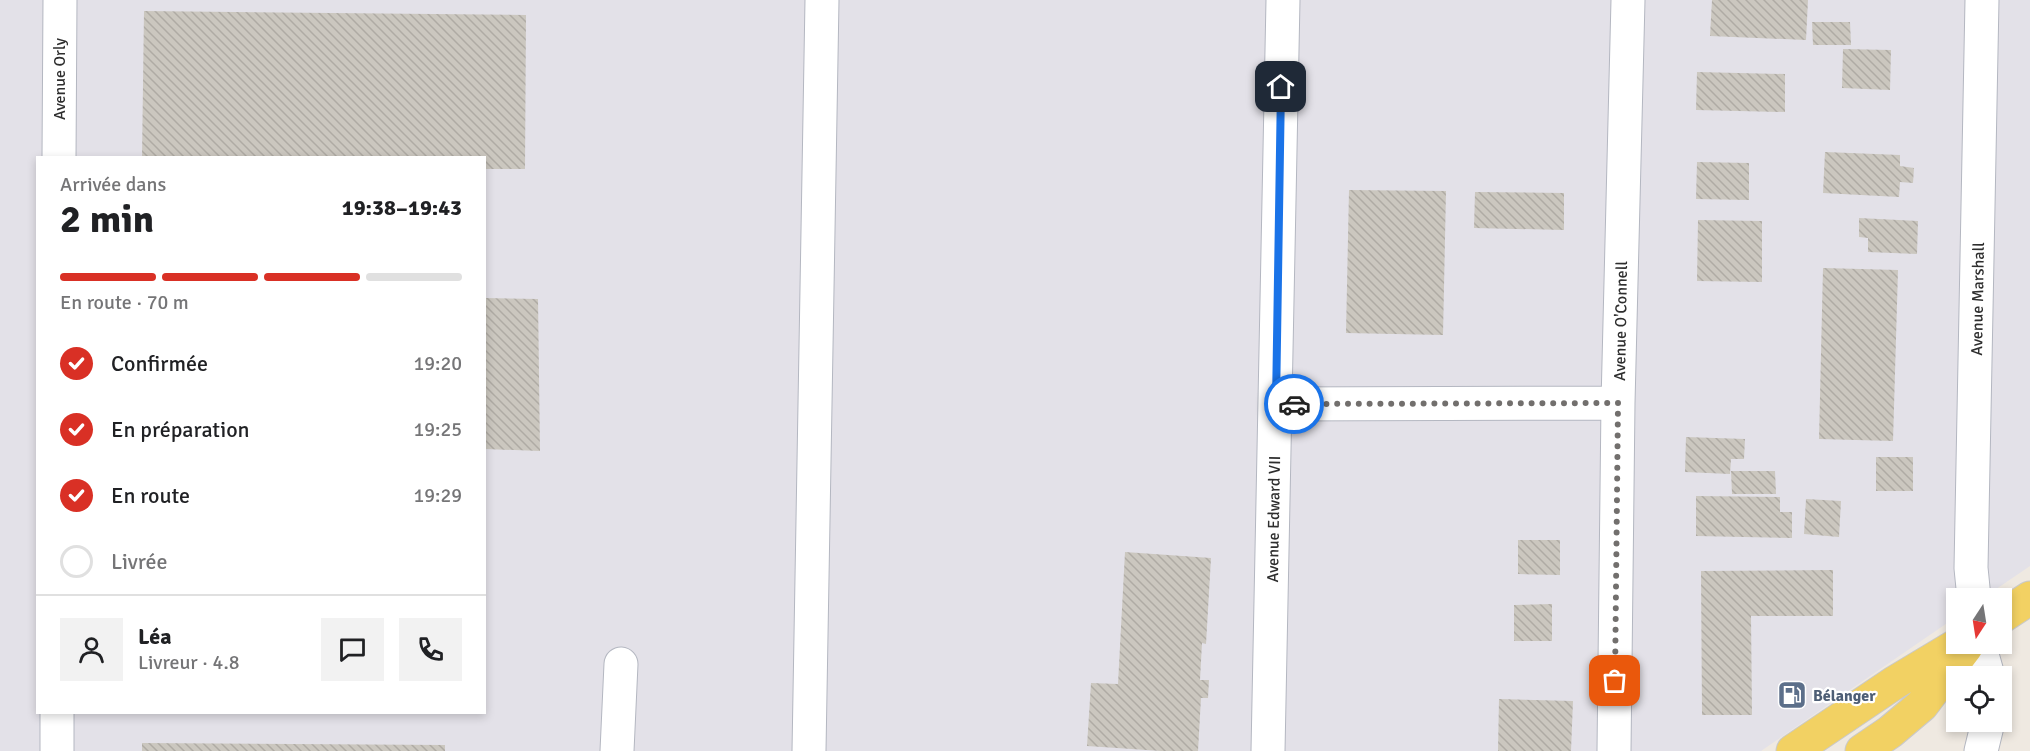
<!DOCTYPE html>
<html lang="fr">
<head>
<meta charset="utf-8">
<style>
	:root { --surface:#fff; --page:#f2f2f2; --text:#202124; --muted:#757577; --line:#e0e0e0; --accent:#d93025 }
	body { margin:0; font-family:Signika,sans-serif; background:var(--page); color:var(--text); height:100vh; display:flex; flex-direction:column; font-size:22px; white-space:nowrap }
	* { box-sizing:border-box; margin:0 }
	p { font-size:20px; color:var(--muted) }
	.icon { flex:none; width:33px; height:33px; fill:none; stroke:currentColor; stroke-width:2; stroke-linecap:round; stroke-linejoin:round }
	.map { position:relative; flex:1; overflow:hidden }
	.side { position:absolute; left:36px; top:156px; width:450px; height:558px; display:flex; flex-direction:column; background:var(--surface); border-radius:0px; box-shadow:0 3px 9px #0003 }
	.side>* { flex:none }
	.needle { width:39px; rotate:192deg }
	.tools { position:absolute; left:1946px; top:588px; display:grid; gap:12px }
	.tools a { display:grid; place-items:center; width:66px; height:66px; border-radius:0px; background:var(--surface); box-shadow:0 3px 9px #0003; font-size:30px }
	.pin { position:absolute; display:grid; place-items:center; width:51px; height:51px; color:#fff; margin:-26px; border-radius:12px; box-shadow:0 3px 9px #0006 }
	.courier { position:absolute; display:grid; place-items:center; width:60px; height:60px; margin:-30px; border:4px solid #1a73e8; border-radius:50%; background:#fff; color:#222; box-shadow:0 2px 8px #0007 }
	.summary em { font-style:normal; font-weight:700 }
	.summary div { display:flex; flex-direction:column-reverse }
	.summary { display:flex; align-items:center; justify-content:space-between; height:102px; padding:0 24px }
	h1 { font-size:39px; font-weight:700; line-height:45px }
	.bar { display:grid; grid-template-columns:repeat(4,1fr); gap:9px 6px; align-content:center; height:72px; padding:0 24px }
	.bar i { height:8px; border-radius:4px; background:var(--line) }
	.bar .current { background:var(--accent) }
	.bar p { grid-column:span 4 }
	.line { display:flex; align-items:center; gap:15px; padding:0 24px; border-top:2px solid var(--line) }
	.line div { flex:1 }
	.round { display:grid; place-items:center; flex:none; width:63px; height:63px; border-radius:0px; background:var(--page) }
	ol { padding:0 24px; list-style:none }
	li { display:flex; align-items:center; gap:18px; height:66px }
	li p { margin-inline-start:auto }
	li .icon { padding:6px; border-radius:50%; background:var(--accent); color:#fff; stroke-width:4 }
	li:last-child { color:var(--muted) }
	li i { width:33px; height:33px; border:3px solid var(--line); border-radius:50% }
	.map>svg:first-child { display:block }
</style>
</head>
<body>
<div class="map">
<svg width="2030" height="751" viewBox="0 0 2030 751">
	<defs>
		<pattern id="building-back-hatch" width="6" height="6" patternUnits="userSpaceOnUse" patternTransform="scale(1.5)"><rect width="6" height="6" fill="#cbc7bf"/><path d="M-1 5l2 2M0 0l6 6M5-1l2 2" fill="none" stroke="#afaba4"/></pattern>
	</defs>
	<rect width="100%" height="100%" fill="#efe9e1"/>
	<path fill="#e3e1e8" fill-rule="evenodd" d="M0,0H2030V566L1983,598H1956V617L1761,751H0ZM38,158H484V712H38Z"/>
	<path fill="url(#building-back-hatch)" d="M1712,0H1808L1806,40L1710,36Z
		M144,11L526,15L525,169H484V158H142Z
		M1812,22H1850L1851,45H1813Z
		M1843,49L1891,50L1890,90L1842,88Z
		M1697,72L1785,74V112L1696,110Z
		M1825,152L1900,155V166L1914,168L1913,183L1900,182L1899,197L1823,193Z
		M1697,162L1749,163V200L1696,199Z
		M1349,190L1446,191L1443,335L1346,333Z
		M1475,192L1564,193V230L1474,228Z
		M1859,218L1918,221L1917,254L1868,252V238L1859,237Z
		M1698,220L1762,221V282L1697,281Z
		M1823,268L1898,270L1893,441L1819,439Z
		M484,298L538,299L540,451L484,449Z
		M1686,437L1745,439L1744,459H1731L1730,474L1685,472Z
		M1876,457H1913V491H1876Z
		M1731,471H1775L1776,494H1732Z
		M1696,496L1780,497V512H1792V538L1696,536Z
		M1806,499L1841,501L1839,537L1804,534Z
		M1518,540H1560V575L1518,574Z
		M1125,552L1211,558L1206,644L1202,643L1200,680H1209L1208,698H1201L1198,751H1161L1087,746L1091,683L1118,684Z
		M1833,570V616H1751L1752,715H1702L1701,571Z
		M1552,604V641H1514V605Z
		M1499,699L1573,701L1571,751H1498Z
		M142,743L445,745V751H142Z"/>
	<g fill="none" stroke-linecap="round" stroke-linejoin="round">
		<g stroke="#b4b7c1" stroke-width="35">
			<path id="minor" d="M59,158L60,0
				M1276,404L1618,403
				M1974,598L1971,568L1982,0
				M1979,644L1988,676
				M57,751V712
				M617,751L621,664
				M809,751L822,0
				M1268,751L1283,0
				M1614,751L1618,403L1628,0
				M1981,751L1988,722"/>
		</g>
		<g stroke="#c9c9c9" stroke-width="35">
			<path id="major" d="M2001,617L2030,598
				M1793,751L1894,683L1959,644
				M1862,751L1890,732L1922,705L1966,647"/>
		</g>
		<use href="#minor" stroke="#fff" stroke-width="33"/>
		<use href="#major" stroke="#f2d163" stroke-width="33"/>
	</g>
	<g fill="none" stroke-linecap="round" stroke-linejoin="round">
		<path stroke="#726f6d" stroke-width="6" stroke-dasharray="0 10.8" d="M1294,404L1618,403L1615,681"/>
		<path stroke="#1a73e8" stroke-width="8" d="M1281,87L1276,404H1294"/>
	</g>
	<defs>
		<g id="fuel-square" transform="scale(1.5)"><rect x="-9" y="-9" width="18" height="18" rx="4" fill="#5c6f8a" stroke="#fff"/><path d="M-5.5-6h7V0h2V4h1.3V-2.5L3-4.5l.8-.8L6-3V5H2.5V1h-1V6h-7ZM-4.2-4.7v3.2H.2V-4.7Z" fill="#fff"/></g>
	</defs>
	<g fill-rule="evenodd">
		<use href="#fuel-square" x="1792" y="695"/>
	</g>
	<g text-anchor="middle" stroke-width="4.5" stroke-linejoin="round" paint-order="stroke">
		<g font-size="16" fill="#2e2e2e" stroke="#fff">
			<text transform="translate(59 79) rotate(-90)" y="6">Avenue Orly</text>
			<text transform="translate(1977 299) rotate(-89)" y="6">Avenue Marshall</text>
			<text transform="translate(1620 321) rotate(-89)" y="6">Avenue O'Connell</text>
			<text transform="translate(1273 519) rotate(-89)" y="6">Avenue Edward VII</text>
		</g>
		<g font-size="16" font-weight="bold" fill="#4e5e75" stroke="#fff" text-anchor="start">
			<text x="1813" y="701">Bélanger</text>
		</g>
	</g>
</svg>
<div class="tools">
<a><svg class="needle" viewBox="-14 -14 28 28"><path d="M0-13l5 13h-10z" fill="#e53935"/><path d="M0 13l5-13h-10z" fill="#757577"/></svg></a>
<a><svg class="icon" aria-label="locate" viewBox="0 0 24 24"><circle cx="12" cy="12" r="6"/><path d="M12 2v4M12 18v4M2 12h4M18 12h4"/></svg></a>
</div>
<div class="pin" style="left:1615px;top:681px;background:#ea580c"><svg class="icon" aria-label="bag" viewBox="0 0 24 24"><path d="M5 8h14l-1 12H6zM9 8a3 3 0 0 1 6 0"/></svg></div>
<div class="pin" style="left:1281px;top:87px;background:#1f2937"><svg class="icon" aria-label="home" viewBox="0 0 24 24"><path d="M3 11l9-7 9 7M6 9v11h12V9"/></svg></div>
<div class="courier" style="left:1294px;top:404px"><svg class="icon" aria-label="car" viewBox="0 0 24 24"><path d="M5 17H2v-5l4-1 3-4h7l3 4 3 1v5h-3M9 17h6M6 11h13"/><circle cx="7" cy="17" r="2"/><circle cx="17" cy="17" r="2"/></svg></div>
<section class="side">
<div class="summary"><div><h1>2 min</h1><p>Arrivée dans</p></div><em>19:38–19:43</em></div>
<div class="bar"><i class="current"></i><i class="current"></i><i class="current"></i><i></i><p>En route · 70 m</p></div>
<ol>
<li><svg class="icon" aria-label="check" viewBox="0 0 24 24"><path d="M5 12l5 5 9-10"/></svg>Confirmée<p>19:20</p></li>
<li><svg class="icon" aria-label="check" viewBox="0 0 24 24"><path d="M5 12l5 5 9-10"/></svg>En préparation<p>19:25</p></li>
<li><svg class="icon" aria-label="check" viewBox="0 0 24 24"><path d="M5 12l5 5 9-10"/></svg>En route<p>19:29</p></li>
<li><i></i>Livrée</li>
</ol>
<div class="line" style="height:108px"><a class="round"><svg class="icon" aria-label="person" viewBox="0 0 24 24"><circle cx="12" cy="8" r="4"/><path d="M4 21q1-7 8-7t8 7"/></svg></a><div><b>Léa</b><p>Livreur · 4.8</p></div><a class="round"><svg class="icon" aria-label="chat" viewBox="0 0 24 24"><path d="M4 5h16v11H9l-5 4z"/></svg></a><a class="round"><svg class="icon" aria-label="phone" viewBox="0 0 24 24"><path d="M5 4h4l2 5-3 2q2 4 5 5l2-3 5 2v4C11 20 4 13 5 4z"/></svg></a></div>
</section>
</div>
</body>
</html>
